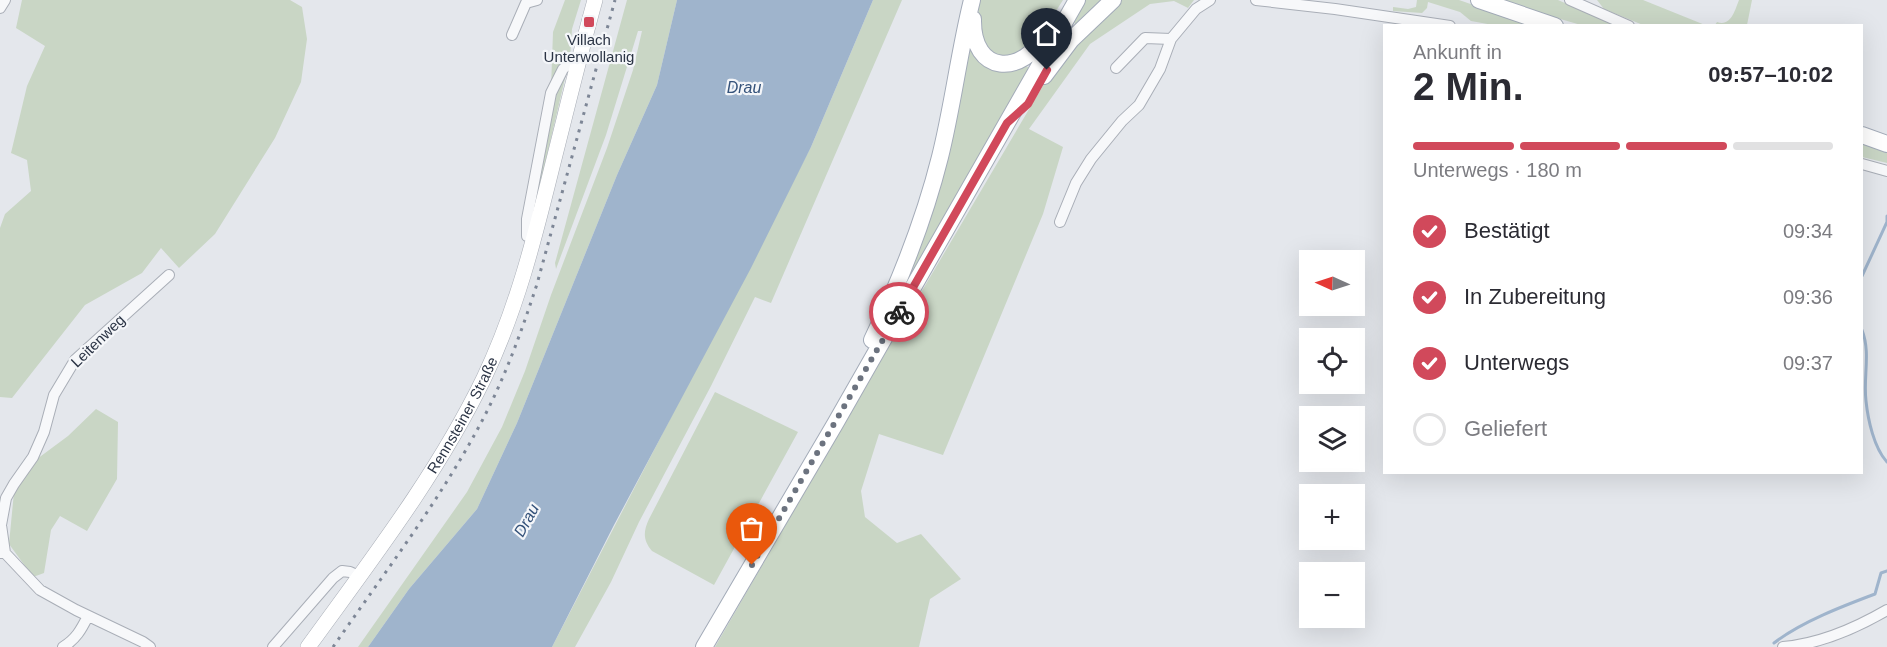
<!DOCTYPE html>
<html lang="de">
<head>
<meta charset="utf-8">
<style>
	:root { --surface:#fff; --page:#f2f2f3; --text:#2b2b33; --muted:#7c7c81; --line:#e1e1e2; --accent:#d1495b }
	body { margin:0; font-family:Arial,sans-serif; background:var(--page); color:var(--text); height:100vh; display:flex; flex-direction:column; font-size:22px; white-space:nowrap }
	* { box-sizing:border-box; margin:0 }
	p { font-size:20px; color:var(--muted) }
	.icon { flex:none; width:33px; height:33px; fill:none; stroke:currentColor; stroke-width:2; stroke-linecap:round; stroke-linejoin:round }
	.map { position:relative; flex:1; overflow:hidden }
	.sheet { position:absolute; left:1383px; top:24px; width:480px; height:450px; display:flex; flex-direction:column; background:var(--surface); border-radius:0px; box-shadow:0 6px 24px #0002 }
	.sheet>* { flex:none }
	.needle { width:39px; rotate:273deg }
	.fabs { position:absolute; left:1299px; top:250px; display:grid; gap:12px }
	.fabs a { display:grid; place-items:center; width:66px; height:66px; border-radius:0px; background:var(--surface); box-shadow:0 6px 24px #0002; font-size:30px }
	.pin { position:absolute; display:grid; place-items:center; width:51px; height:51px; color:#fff; margin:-62px -26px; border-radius:50% 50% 50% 0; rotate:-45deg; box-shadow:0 0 6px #0007 }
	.pin .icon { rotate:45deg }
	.courier { position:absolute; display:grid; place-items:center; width:60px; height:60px; margin:-30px; border:4px solid #d1495b; border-radius:50%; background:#fff; color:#222; box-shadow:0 2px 8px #0007 }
	.head em { font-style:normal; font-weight:600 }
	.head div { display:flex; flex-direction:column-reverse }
	.head { display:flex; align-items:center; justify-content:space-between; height:102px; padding:0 30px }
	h1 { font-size:39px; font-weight:600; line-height:45px }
	.bar { display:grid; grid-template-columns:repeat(4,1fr); gap:9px 6px; align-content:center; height:72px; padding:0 30px }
	.bar i { height:8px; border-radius:4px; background:var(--line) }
	.bar .on { background:var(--accent) }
	.bar p { grid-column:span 4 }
	ol { padding:0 30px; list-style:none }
	li { display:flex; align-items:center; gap:18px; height:66px }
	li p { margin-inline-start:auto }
	li .icon { padding:6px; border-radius:50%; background:var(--accent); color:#fff; stroke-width:4 }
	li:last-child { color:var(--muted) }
	li i { width:33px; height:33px; border:3px solid var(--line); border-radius:50% }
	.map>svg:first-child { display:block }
</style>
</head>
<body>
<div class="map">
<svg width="1887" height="647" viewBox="0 0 1887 647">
	<rect width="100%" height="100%" fill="#e4e7ec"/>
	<path fill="#c9d6c5" d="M22,0H290L302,7L307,39L301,82L275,138L215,234L179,268L161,248L142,273L85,305L12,398L0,397V228L5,214L31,191L27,160L11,153L27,86L45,46L16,28Z
		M565,0H581L572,29L570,59L551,88L553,32Z
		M627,0H677L657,85L617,175L517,423L477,509L409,589L368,647H358L467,492L502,427L525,371L551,295L607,148L633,70L642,31H638L606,135L556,269L555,263Z
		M873,0H902L771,303L755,297L711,386L639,522L611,582L575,647H552L811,147Z
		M980,0H1063L1035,44L1012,58L990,53L976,28Z
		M1084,0H1107L1079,24H1075L1073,20Z
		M1120,0H1194L1188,8L1174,1L1150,4L1090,44L1029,129L1063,147L1043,214L943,455L879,434L861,491L865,517L897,543L921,534L961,579L930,599L919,647H715L844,423L1051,72Z
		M1417,0H1459L1531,25H1493L1471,21L1460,12L1428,2L1427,8L1422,13L1393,11V7L1408,9L1416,7Z
		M1495,0H1558L1615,25H1581Z
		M1597,0H1643L1705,25H1643L1604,9Z
		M1739,0H1752L1747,25H1715L1717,22C1731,27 1735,10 1739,0Z
		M967,44L1028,67V71L914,272L911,273L908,270Z
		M567,70L535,206L555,92Z
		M1862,144L1887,153V163L1862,157Z
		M715,392L798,432L714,585L652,551C643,540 643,532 649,519Z
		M96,409L118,422L117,479L87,531L60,516L51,530L44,573L33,577L9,544L14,492L37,459L68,436Z"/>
	<path fill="#9fb4cc" d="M677,0H873L811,147L751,268L614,525L552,647H368L409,589L477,509L517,423L617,175L657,85Z"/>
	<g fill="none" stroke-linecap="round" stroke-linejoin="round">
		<path stroke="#9fb4cc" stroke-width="3" d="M1862,276L1887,222V216
			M1862,330C1871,353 1863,377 1866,401C1868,420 1874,448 1887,462
			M1774,643C1801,622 1843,606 1875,594L1881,573L1887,571"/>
		<g stroke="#a9aeb7" stroke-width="12">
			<path id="street" d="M1256,0L1335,9L1450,26
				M1570,0L1629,26
				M0,8L5,0
				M512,35L526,3L537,0
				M1116,68L1145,38L1171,39
				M1862,164L1887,171
				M1060,222L1076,183L1091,159L1122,121L1139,105L1160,69L1171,39L1196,9L1210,0
				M535,238L527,236V219L551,93L563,69L569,64H578
				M0,553H5L40,590L76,610L143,642L150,647
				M5,553L1,525L6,498L14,484L33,457L44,432L54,395L75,360L169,275
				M63,647C76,639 81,630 88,616
				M273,647L333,578L342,571L350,572L359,576
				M1783,647C1819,644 1856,628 1887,610"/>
		</g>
		<g stroke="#a9aeb7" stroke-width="16">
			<g id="secondary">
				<path id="s1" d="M308,647C371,560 437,475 484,378C517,309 535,236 553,163C567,108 580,54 595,0"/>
			</g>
		</g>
		<g stroke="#a3abb8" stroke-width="18">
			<path id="primary" d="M1479,0L1555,26
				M973,19C972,75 1022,77 1047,33
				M1044,76L1071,40L1113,0
				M1862,135L1887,144
				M872,340C900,281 924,221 940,157C953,105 959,52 972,0
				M704,647L835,424L1077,0"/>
		</g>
		<use href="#street" stroke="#f7f8fa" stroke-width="10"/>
		<use href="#secondary" stroke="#fff" stroke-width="15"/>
		<use href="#primary" stroke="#fff" stroke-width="16"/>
		<path stroke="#7d8696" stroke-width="3" stroke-dasharray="3 6" stroke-linecap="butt" d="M333,647C385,572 441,499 483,419C506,375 522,330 537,284L615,0"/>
	</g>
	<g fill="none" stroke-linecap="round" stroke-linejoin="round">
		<path stroke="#6c737f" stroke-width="6" stroke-dasharray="0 10.8" d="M752,565L899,312"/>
		<path stroke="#d1495b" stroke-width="8" d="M899,312L1007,123L1028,104L1047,70"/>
	</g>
	<rect fill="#d1495b" stroke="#f4f6f9" stroke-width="2" x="583" y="16" width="12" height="12" rx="3"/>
	<g text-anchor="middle" stroke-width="4.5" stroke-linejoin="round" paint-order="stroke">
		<g font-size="15" fill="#2b3445" stroke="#f4f6f9">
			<text x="589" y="45">Villach<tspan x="589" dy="17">Unterwollanig</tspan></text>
		</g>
		<g font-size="15" fill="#2b3445" stroke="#f4f6f9">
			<text transform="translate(98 341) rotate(-44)" y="5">Leitenweg</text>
			<text dy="5" stroke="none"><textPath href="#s1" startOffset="279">Rennsteiner Straße</textPath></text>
		</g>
		<g font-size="16" font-style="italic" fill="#34527a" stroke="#f4f6f9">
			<text x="744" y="93">Drau</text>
			<text transform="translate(526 520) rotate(-61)" y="6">Drau</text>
		</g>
	</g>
</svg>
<div class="fabs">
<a><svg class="needle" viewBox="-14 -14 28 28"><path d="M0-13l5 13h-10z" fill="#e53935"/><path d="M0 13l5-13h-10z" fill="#7c7c81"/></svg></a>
<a><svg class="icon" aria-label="locate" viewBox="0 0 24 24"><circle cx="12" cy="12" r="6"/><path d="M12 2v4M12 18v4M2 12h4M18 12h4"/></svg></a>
<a><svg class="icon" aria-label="layers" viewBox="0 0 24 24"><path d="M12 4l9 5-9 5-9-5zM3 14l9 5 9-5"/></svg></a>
<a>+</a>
<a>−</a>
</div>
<div class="pin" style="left:752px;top:565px;background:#ea580c"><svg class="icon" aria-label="bag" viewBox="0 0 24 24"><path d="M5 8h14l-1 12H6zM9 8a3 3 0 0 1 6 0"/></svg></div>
<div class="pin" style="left:1047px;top:70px;background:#1f2937"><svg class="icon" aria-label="home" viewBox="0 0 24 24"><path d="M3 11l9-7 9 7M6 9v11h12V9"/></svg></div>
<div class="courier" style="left:899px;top:312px"><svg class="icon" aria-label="bike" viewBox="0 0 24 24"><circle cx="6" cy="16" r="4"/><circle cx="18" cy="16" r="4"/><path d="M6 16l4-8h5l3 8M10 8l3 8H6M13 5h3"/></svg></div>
<section class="sheet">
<div class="head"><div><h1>2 Min.</h1><p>Ankunft in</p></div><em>09:57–10:02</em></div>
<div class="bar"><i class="on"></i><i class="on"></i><i class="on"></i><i></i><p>Unterwegs · 180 m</p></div>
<ol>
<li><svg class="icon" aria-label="check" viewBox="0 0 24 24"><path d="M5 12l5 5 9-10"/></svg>Bestätigt<p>09:34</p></li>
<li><svg class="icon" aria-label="check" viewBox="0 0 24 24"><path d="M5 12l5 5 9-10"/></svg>In Zubereitung<p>09:36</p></li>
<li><svg class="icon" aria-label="check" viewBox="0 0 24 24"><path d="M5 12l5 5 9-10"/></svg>Unterwegs<p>09:37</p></li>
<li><i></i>Geliefert</li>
</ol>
</section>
</div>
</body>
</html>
